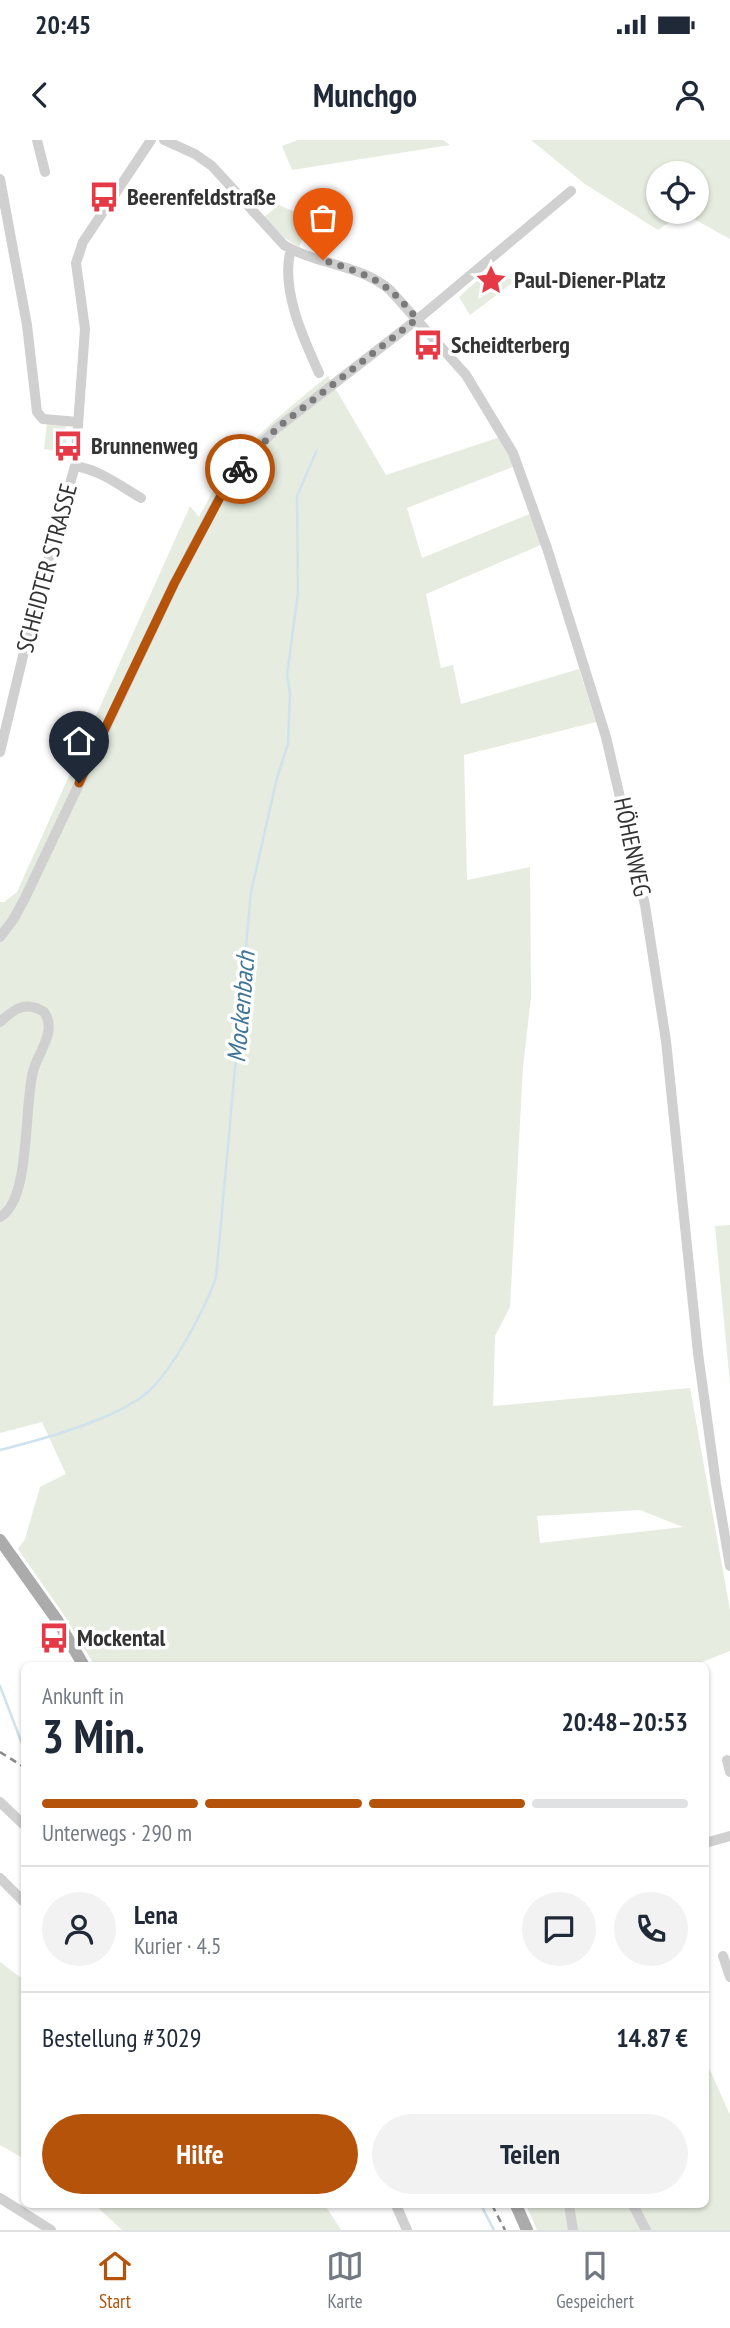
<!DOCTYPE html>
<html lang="de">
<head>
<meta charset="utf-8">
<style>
	:root { --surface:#fff; --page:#f2f2f3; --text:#1f2937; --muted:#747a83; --line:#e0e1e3; --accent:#b45309 }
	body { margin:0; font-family:"PT Sans Narrow",sans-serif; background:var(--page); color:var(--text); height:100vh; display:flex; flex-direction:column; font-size:26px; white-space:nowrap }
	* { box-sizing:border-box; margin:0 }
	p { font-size:23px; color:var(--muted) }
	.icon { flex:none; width:38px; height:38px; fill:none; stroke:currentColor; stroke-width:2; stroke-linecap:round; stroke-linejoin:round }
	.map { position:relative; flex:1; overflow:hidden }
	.drawer { position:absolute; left:21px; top:1522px; width:688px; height:546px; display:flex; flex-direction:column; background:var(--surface); border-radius:10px; box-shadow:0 2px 5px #0004 }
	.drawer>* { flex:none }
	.tools { position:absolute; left:646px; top:21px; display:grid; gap:14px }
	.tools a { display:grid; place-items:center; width:63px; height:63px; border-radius:50%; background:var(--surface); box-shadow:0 2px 5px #0004; font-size:35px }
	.pin { position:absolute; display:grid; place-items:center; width:60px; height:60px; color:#fff; margin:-72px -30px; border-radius:50% 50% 50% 0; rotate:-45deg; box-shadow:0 0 7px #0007 }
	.pin .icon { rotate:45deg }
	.courier { position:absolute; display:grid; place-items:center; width:70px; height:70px; margin:-35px; border:5px solid #b45309; border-radius:50%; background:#fff; color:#222; box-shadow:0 2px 9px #0007 }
	.headline em { font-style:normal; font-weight:800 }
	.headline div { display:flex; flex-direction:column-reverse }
	.headline { display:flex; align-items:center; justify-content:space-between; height:119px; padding:0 21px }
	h1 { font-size:46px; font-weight:800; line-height:52px }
	.bar { display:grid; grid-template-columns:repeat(4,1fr); gap:10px 7px; align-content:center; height:84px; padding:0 21px }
	.bar i { height:9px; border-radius:5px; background:var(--line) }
	.bar .current { background:var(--accent) }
	.bar p { grid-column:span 4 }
	.line { display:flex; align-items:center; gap:18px; padding:0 21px; border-top:2px solid var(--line) }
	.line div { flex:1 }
	.round { display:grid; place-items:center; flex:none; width:74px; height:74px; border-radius:37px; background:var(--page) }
	.cta { display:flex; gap:14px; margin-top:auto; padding:14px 21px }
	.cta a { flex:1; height:80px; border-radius:42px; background:var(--accent); color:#fff; font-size:28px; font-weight:800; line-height:80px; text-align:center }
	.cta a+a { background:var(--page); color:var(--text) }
	.status { display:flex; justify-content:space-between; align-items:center; height:49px; padding:0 35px; background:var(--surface); direction:ltr }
	.status svg { height:19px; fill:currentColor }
	header { display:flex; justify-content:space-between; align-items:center; height:91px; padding:0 21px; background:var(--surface); font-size:32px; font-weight:800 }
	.tabs { display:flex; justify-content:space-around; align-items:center; height:98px; border-top:2px solid var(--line); background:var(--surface); font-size:19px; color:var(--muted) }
	.tabs a { display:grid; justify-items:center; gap:4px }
	.tabs .current { color:var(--accent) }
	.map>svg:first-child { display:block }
</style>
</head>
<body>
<div class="status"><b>20:45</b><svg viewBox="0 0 49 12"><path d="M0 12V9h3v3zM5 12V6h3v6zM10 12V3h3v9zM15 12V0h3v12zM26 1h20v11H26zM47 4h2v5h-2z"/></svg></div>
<header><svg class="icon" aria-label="back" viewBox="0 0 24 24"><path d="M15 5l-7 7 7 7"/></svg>Munchgo<svg class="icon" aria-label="person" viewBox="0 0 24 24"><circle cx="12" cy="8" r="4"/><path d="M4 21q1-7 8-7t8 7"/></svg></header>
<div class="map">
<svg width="730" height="2090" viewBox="0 0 730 2090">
	<rect width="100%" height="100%" fill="#fff"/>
	<path fill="#e6ecdf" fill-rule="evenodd" d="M298,0H443L450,5L292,30L282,6Z
		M531,0H730V99L683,73L658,90L585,44ZM658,33H696V72H658Z
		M279,65L310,78L299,107L285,98L264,77Z
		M489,130L515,141L470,175L459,157Z
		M328,236L386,335L500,297L515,326L407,368L422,418L532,373L543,404L426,454L441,528L453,525L461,564L579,529L596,582L464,615L467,740L530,727L531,857L523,927L510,1167L495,1196L493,1266L690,1248L730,1470V1511L692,1526H95L64,1475L18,1409L25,1399L40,1347L66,1334L42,1282L0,1293V762H4L17,752L190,366L199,377C205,366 211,354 218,343C246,301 289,268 328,236ZM640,1370L683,1387L540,1403L537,1376Z
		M47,283L66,285L67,312L44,309Z
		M730,1085V1244L715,1086Z
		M0,1822L24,1840V2019L0,2005Z
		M705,1919L730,1975V2090H537L526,2065H705Z
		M95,2065H325L341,2090H122Z"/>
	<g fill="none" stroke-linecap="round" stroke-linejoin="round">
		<path stroke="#cfe2ee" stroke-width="2.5" d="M0,1310C40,1300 121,1278 150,1250C175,1226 204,1170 216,1138L251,752L277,638L288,604L290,554L287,535L298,453L297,356L316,312
			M0,1546L24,1609
			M481,2065L494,2090"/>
		<path stroke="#d0d0d0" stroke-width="10" d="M37,0L45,32
			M164,0L195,14L212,26L284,105C317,125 360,124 390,150L466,235L513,313L547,408L606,597L645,765L666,901L698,1213L716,1344L730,1426
			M0,39L27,185L37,272L43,279L78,282
			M291,109C280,148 303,198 319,233
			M75,326C100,330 119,345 141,358
			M0,612L34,470L75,326L85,189L76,123L83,102L151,0
			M0,797L13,780L25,758L174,444L225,347L254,311L277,288L424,174L571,51
			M0,882C14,869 26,860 44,872C57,890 40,910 34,928C23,962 32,1060 0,1077
			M727,1620L730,1632
			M0,1662L24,1685
			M705,1703L730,1696
			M0,1738L24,1762
			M723,1816L730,1837
			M0,2058L51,2090
			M396,2065L407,2090
			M569,2065L573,2090
			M633,2065L646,2090"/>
		<path stroke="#ababab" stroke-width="12" d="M0,1400L57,1480L84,1526
			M516,2065L527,2090"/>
		<path stroke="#888" stroke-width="2.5" stroke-dasharray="7 5" stroke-linecap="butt" d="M0,1612L24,1627
			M492,2065L505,2090"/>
	</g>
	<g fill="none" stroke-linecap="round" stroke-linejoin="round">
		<path stroke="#7a7a7a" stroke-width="7" stroke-dasharray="0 12.6" d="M240,329L277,288L417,179C386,140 369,135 323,120"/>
		<path stroke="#b45309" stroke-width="9" d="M79,643L174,444L225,348L240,329"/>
	</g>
	<defs>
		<g id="bus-bare" transform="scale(2.415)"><path d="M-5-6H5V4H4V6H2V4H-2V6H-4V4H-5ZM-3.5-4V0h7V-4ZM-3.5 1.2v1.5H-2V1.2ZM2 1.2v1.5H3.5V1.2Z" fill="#e63946" stroke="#fff" stroke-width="2.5" paint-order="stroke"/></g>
		<g id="sight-bare" transform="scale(2.415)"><path d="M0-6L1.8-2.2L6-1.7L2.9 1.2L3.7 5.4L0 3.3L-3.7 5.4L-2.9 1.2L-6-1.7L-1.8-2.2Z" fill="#e63946" stroke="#fff" stroke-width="2.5" paint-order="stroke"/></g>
	</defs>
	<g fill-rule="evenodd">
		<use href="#bus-bare" x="104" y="57"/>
		<use href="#sight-bare" x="491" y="140"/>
		<use href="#bus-bare" x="428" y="205"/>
		<use href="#bus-bare" x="68" y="306"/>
		<use href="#bus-bare" x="54" y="1498"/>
	</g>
	<g text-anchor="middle" stroke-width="7" stroke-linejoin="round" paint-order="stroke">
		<g font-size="24" font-weight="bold" fill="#333" stroke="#fff" text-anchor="start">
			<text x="127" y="65">Beerenfeldstraße</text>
			<text x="514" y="148">Paul-Diener-Platz</text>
			<text x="451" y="213">Scheidterberg</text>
			<text x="91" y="314">Brunnenweg</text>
			<text x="77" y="1506">Mockental</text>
		</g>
		<g font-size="24" fill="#333" stroke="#fff">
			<text transform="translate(47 428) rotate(-75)" y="8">SCHEIDTER STRASSE</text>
			<text transform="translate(632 707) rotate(78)" y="8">HÖHENWEG</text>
		</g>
		<g font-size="26" font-style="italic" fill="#3f7597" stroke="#fff">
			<text transform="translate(241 867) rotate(-85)" y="9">Mockenbach</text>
		</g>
	</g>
</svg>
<div class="tools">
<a><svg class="icon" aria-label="locate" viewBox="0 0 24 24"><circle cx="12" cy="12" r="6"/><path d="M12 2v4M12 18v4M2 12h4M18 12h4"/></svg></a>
</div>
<div class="pin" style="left:323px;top:120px;background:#ea580c"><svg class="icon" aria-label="bag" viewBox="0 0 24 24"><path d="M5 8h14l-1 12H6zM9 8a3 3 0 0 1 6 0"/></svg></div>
<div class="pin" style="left:79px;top:643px;background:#1f2937"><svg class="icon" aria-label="home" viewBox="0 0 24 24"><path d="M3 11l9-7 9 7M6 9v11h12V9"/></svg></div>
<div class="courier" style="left:240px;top:329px"><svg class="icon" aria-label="bike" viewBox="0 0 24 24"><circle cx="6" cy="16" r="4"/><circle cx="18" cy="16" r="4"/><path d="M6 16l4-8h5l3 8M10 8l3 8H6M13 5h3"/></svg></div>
<section class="drawer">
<div class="headline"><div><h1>3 Min.</h1><p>Ankunft in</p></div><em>20:48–20:53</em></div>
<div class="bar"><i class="current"></i><i class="current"></i><i class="current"></i><i></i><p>Unterwegs · 290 m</p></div>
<div class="line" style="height:126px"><a class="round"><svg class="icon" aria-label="person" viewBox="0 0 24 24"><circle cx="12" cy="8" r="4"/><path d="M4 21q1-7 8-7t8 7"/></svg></a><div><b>Lena</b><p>Kurier · 4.5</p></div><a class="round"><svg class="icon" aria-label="chat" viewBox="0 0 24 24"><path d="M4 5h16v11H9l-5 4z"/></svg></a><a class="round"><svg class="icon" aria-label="phone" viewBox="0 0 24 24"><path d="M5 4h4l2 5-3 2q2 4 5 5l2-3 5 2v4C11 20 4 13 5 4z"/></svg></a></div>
<div class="line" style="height:91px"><div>Bestellung #3029</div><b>14.87 €</b></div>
<div class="cta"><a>Hilfe</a><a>Teilen</a></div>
</section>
</div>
<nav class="tabs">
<a class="current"><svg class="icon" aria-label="home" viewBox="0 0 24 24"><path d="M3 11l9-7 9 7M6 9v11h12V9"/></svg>Start</a>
<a><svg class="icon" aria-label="map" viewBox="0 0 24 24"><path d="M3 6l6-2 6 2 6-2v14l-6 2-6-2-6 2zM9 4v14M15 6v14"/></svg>Karte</a>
<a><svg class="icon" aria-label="saved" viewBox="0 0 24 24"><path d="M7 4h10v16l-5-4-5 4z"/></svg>Gespeichert</a>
</nav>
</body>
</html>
